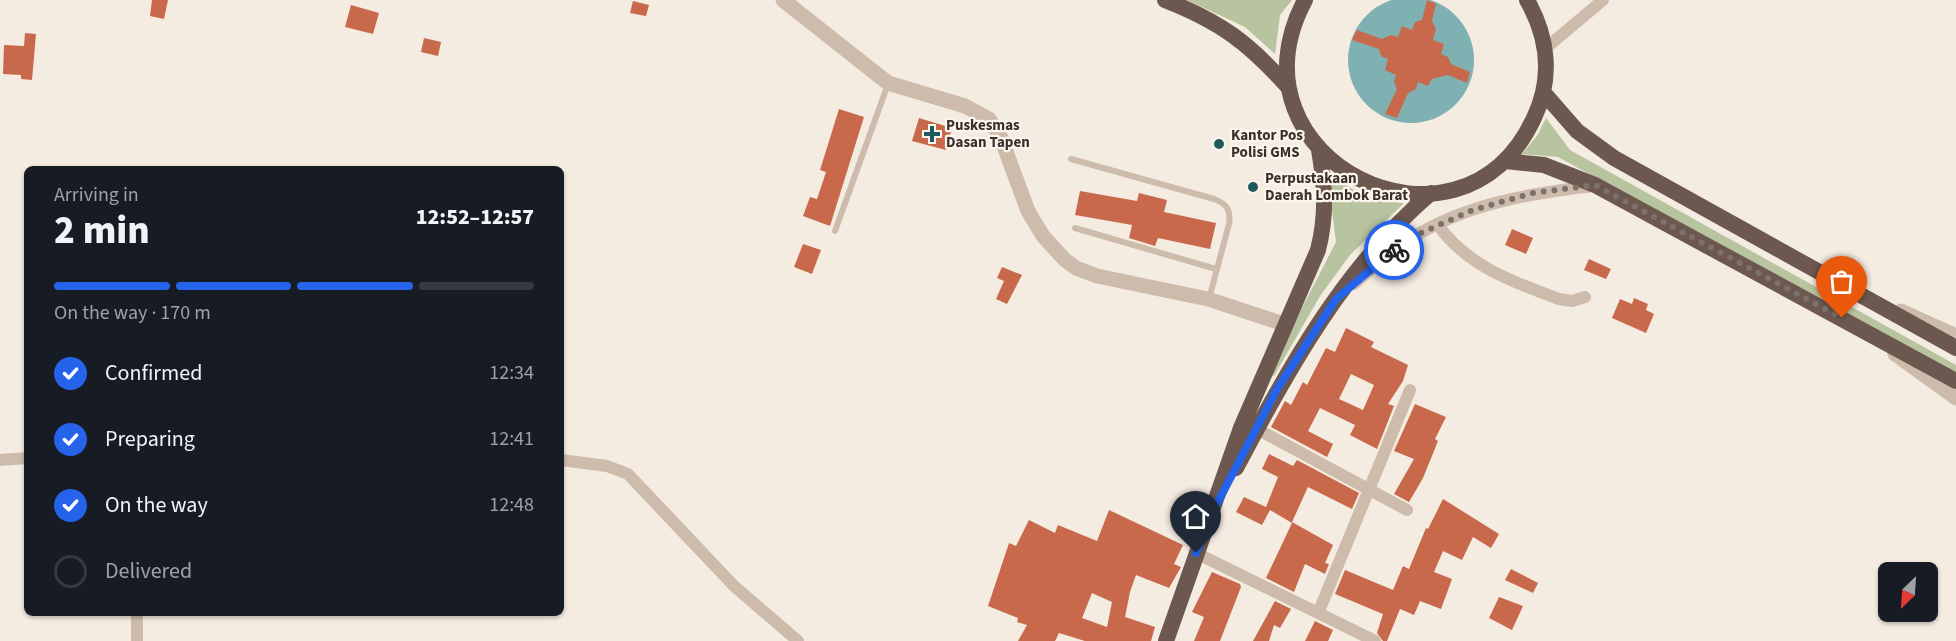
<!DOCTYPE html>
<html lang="en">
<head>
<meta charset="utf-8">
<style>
	:root { --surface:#171b24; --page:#242831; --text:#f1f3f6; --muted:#9ea1a6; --line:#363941; --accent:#2563eb }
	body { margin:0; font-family:"Source Sans 3",sans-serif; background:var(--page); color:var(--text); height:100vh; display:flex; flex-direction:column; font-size:22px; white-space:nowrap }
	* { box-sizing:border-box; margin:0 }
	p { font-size:20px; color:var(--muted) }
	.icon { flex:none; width:33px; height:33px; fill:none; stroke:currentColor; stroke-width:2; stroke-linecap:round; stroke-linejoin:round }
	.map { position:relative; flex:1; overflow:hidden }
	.drawer { position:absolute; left:24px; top:166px; width:540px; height:450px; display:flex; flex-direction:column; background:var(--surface); border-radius:9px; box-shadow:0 2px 4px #0004 }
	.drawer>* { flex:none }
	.needle { width:39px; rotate:205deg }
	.buttons { position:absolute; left:1878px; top:562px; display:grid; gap:12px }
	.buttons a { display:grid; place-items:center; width:60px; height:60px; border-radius:9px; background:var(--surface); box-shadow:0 2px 4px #0004; font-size:30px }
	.pin { position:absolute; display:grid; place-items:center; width:51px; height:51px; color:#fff; margin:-62px -26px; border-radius:50% 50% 50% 0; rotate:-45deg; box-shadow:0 0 6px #0007 }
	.pin .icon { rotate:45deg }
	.courier { position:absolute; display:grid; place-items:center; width:60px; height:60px; margin:-30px; border:4px solid #2563eb; border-radius:50%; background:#fff; color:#222; box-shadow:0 2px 8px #0007 }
	.headline em { font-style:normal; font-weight:800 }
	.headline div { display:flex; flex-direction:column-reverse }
	.headline { display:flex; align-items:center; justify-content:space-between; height:102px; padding:0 30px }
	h1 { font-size:39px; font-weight:800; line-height:45px }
	.bar { display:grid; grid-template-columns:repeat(4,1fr); gap:9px 6px; align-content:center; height:72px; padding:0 30px }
	.bar i { height:8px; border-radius:4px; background:var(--line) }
	.bar .selected { background:var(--accent) }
	.bar p { grid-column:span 4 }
	ol { padding:0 30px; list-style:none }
	li { display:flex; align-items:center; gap:18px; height:66px }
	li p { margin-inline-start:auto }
	li .icon { padding:6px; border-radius:50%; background:var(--accent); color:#fff; stroke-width:4 }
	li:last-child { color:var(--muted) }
	li i { width:33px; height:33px; border:3px solid var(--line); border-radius:50% }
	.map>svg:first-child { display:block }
</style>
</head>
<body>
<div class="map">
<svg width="1956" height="641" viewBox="0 0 1956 641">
	<rect width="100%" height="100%" fill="#f4ebe1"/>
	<path fill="#b8c4a0" d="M1187,0H1292L1280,15L1275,54L1245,27Z
		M1546,118L1570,150L1956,365V377L1558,157L1522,154L1537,136Z
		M1327,172C1354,192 1370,201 1404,203L1350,255L1320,296L1274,376L1268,374L1336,242Z"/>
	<path fill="#7fb0b2" d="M1348 60a63 63 0 1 1 126 0a63 63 0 1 1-126 0Z"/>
	<path fill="#c8694b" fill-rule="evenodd" d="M152,0H168L164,19L150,16Z
		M1427,0L1436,4L1432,21L1436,29L1433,40L1444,44L1441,54L1448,57L1451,64L1470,72L1467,83L1448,75L1432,79L1428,86L1418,82L1416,89L1408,93L1397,118L1385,114L1397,89L1394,82L1396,75L1385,70L1388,59L1381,56L1379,49L1352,40L1357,30L1382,39L1391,35L1398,37L1402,26L1412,30L1415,22L1422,20Z
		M633,1L649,5L646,16L630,13Z
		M351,5L379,13L373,34L345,27Z
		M25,33L36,34L32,80L21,79V75L3,74L4,45L24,46Z
		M424,38L441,42L438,56L421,52Z
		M839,109L864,117L830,226L803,216L810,197L817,199L826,172L820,170Z
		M919,118L952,128L946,150L912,141Z
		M1080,191L1137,201L1139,193L1167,200L1164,212L1216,223L1210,249L1158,238L1155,246L1129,238L1132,225L1075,215Z
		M1512,229L1533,238L1526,254L1505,245Z
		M803,244L821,250L812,274L794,267Z
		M1589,259L1611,269L1606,279L1584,270Z
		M1002,267L1022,275L1007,304L996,299L1004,281L997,278Z
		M1634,298L1648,304L1646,310L1654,314L1646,333L1612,318L1620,299L1632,304Z
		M1346,328L1374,342L1371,347L1408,365L1403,381L1388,404L1394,406L1377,449L1350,435L1355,425L1320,408L1308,431L1333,444L1327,457L1271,427L1285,401L1291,405L1303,382L1307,385L1326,348L1335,352ZM1351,374L1374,385L1363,410L1339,399Z
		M1415,404L1446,417L1435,439L1438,441L1423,478L1409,502L1394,494L1414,459L1394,451Z
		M1269,454L1293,466L1297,460L1359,493L1352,509L1308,487L1292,522L1333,545L1325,563L1329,564L1325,574L1305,564L1294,592L1266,578L1292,523L1270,510L1262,525L1236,512L1244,497L1266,507L1278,477L1262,469Z
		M1443,499L1499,534L1491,548L1473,537L1462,560L1443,551L1434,572L1452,579L1441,609L1420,601L1414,615L1400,609L1387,641H1383L1377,633L1383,614L1335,594L1345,570L1393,590L1403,566L1409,569L1426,528L1428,529Z
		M1109,510L1183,545L1174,564L1181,567L1169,588L1136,575L1130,592L1125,617L1155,627L1151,641H1085L1059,633L1055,641H1018L1027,625L1017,622L1018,618L988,606L1009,543L1016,546L1029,520L1055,533L1058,525L1097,541ZM1092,593L1112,602L1107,627L1082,618Z
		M1511,569L1538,583L1533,593L1505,580Z
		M1212,572L1240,584L1241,587L1220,641H1194L1204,617L1192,612Z
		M1499,597L1523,606L1512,630L1489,618Z
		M1275,601L1291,609L1280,628L1274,625L1269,641H1253Z
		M1315,621L1333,630L1328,641H1305Z"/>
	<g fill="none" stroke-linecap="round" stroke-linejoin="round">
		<path stroke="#cdbbac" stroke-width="6" d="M1071,159L1214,199C1227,204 1231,210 1229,224L1209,299
			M1075,228L1216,269
			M835,231L888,84"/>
		<path stroke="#cdbbac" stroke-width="12" d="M1546,48L1603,0
			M1438,225C1467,266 1513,282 1559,299L1572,301L1585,297
			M1354,284C1373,268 1391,251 1412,238C1465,204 1532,193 1593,186
			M1257,429L1407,510
			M0,460L27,458
			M561,460L607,466L628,474L734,586L798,641
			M1196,553L1375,641
			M1319,611L1410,390
			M137,641V614"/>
		<path stroke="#cdbbac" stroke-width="15" d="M783,0L888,83L965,106L989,119L1001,138L1028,211L1043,236L1065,260L1076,268L1097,276L1208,299L1287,325
			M1901,311L1956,336
			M1895,354L1956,398"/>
		<path stroke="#6c584f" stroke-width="16" d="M1165,0C1221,22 1249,43 1289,88
			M1305,0C1220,160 1460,278 1534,118C1553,78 1548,37 1527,0
			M1543,92L1577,131L1614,158L1956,348
			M1505,161L1544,165L1595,185L1956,381
			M1236,468C1289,368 1344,267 1431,193
			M1166,641L1241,428L1318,250C1327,215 1325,185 1319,150"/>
	</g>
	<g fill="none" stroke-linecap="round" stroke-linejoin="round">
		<path stroke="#7c716b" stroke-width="6" stroke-dasharray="0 10.8" d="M1394,250L1414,236L1473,210L1533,193L1595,185L1842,318"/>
		<path stroke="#2563eb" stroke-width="8" d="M1196,553L1212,513L1277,389L1336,299L1394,250"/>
	</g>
	<g fill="#1f5a5e" stroke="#fbf5ee" stroke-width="2">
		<path d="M929 125h6v6h6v6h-6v6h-6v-6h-6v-6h6z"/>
		<circle cx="1219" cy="144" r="6"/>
		<circle cx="1253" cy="187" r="6"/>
	</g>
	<g text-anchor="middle" stroke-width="4.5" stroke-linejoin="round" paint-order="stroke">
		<g font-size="15" font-weight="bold" fill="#3b302b" stroke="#fbf5ee" text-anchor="start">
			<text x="946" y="130">Puskesmas<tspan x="946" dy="17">Dasan Tapen</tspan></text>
			<text x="1231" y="140">Kantor Pos<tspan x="1231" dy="17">Polisi GMS</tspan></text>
			<text x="1265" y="183">Perpustakaan<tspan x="1265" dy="17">Daerah Lombok Barat</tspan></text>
		</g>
	</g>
</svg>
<div class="buttons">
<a><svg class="needle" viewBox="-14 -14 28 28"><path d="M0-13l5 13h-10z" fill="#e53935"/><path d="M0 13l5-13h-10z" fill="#9ea1a6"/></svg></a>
</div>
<div class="pin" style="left:1842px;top:318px;background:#ea580c"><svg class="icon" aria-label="bag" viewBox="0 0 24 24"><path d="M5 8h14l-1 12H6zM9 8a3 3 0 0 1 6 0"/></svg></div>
<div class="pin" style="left:1196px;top:553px;background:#1f2937"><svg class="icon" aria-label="home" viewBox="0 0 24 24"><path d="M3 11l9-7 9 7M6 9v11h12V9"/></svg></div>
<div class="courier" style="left:1394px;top:250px"><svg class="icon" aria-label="bike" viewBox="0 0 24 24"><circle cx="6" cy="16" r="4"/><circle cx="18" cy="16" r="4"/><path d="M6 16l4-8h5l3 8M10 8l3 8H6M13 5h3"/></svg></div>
<section class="drawer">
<div class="headline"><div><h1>2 min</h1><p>Arriving in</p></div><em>12:52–12:57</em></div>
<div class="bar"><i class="selected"></i><i class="selected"></i><i class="selected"></i><i></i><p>On the way · 170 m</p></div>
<ol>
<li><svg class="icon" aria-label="check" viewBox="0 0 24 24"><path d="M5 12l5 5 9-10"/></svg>Confirmed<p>12:34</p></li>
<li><svg class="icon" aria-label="check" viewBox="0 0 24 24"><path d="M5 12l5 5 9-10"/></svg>Preparing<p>12:41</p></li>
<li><svg class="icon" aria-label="check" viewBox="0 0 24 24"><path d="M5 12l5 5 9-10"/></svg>On the way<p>12:48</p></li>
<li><i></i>Delivered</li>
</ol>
</section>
</div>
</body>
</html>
